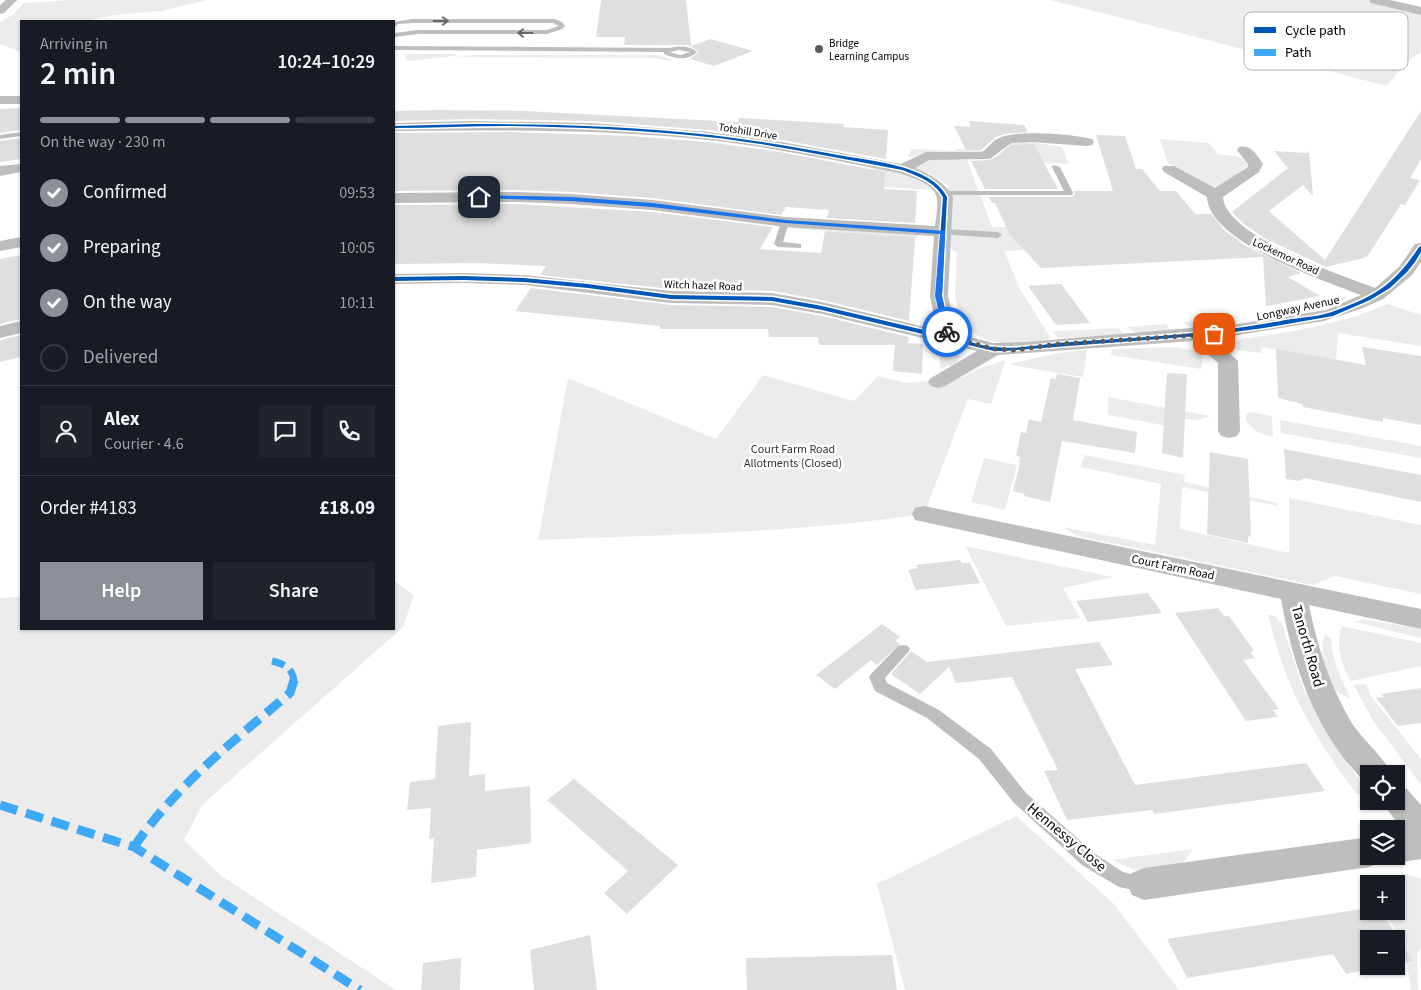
<!DOCTYPE html>
<html lang="en">
<head>
<meta charset="utf-8">
<style>
	:root { --surface:#171b24; --page:#20242c; --text:#f1f3f6; --muted:#9ea1a6; --line:#363941; --accent:#8c9099 }
	body { margin:0; font-family:"Source Sans 3",sans-serif; background:var(--page); color:var(--text); height:100vh; display:flex; flex-direction:column; font-size:19px; white-space:nowrap }
	* { box-sizing:border-box; margin:0 }
	p { font-size:16px; color:var(--muted) }
	.icon { flex:none; width:28px; height:28px; fill:none; stroke:currentColor; stroke-width:2; stroke-linecap:round; stroke-linejoin:round }
	.map { position:relative; flex:1; overflow:hidden }
	.panel { position:absolute; left:20px; top:20px; width:375px; height:610px; display:flex; flex-direction:column; background:var(--surface); border-radius:0px; box-shadow:0 1px 4px #0004 }
	.panel>* { flex:none }
	.tools { position:absolute; left:1360px; top:765px; display:grid; gap:10px }
	.tools a { display:grid; place-items:center; width:45px; height:45px; border-radius:0px; background:var(--surface); box-shadow:0 1px 4px #0004; font-size:25px }
	.pin { position:absolute; display:grid; place-items:center; width:42px; height:42px; color:#fff; margin:-21px; border-radius:10px; box-shadow:0 2px 8px #0006 }
	.courier { position:absolute; display:grid; place-items:center; width:50px; height:50px; margin:-25px; border:4px solid #1a73e8; border-radius:50%; background:#fff; color:#222; box-shadow:0 1px 6px #0007 }
	.headline em { font-style:normal; font-weight:600 }
	.headline div { display:flex; flex-direction:column-reverse }
	.headline { display:flex; align-items:center; justify-content:space-between; height:85px; padding:0 20px }
	h1 { font-size:32px; font-weight:600; line-height:38px }
	.bar { display:grid; grid-template-columns:repeat(4,1fr); gap:8px 5px; align-content:center; height:60px; padding:0 20px }
	.bar i { height:6px; border-radius:4px; background:var(--line) }
	.bar .active { background:var(--accent) }
	.bar p { grid-column:span 4 }
	.line { display:flex; align-items:center; gap:12px; padding:0 20px; border-top:1px solid var(--line) }
	.line div { flex:1 }
	.round { display:grid; place-items:center; flex:none; width:52px; height:52px; border-radius:0px; background:var(--page) }
	ol { padding:0 20px; list-style:none }
	li { display:flex; align-items:center; gap:15px; height:55px }
	li p { margin-inline-start:auto }
	li .icon { padding:5px; border-radius:50%; background:var(--accent); color:#fff; stroke-width:4 }
	li:last-child { color:var(--muted) }
	li i { width:28px; height:28px; border:2px solid var(--line); border-radius:50% }
	.cta { display:flex; gap:10px; margin-top:auto; padding:10px 20px }
	.cta a { flex:1; height:58px; border-radius:0px; background:var(--accent); color:#fff; font-size:20px; font-weight:600; line-height:58px; text-align:center }
	.cta a+a { background:var(--page); color:var(--text) }
	.map>svg:first-child { display:block }
</style>
</head>
<body>
<div class="map">
<svg width="1421" height="990" viewBox="0 0 1421 990">
	<rect width="100%" height="100%" fill="#fff"/>
	<path fill="#ececec" d="M71,0H208L161,11L115,15L85,21H21V52L0,44V22L14,14L23,3Z
		M1051,0H1366L1421,13V52L1405,63L1387,86Z
		M404,54H456L454,56L410,61H407Z
		M475,55H657L673,60L671,61L652,58L457,57Z
		M1160,139L1209,143L1218,154L1239,157L1248,162V166L1221,186L1209,187L1168,163Z
		M1020,141L1058,146L1062,147L1069,164L987,161L1001,154L1009,143Z
		M912,149L956,151V149L986,151L982,154L924,153L913,157L908,156Z
		M939,158L967,160L992,227L1185,228L1200,241L1004,251L1020,289L1051,339C1009,346 982,350 953,313L958,309L955,297L957,253L951,249L946,189L949,186L929,173H921L916,170V167L928,160Z
		M873,166C894,171 917,174 933,190L868,186Z
		M793,226L918,234V238L791,228Z
		M1347,296L1344,300L1313,311L1287,316L1282,313Z
		M1387,304L1421,315V346L1338,333L1336,360L1261,347V353L1237,350L1233,343L1242,339L1294,331L1355,317Z
		M1220,319L1226,327C1211,329 1195,334 1183,322Z
		M1166,324L1172,332L1137,334L1127,327Z
		M1119,328L1123,335L1058,338L1053,332L1055,331Z
		M944,342C952,345 958,349 960,358L955,364L940,369V343Z
		M1174,347L1196,351L1203,354L1201,369L1111,355L1112,349Z
		M1087,350L1083,377L1011,365L1013,363L1058,353Z
		M1006,360L991,404L968,399L924,514C797,533 667,535 538,540L568,378L716,439L763,375L854,401L878,376L906,383L932,381L943,386L983,367Z
		M1108,397L1210,416L1198,420L1185,419L1184,429L1108,415Z
		M1251,412L1272,416L1273,437L1257,432L1246,421V414Z
		M1280,420L1421,446V458L1281,433Z
		M1084,455L1185,475L1184,482L1278,503V506L1182,487L1180,529L1289,553V498L1421,525V594L1335,576L1313,585L1077,536L1063,527L1155,545L1161,484L1081,467Z
		M984,458L1017,465L1005,510L971,502Z
		M965,546L1113,577L1063,588L1080,618L1006,626Z
		M394,581L414,595L403,627L202,805L184,840L220,875L396,990H0V598L21,597V629H394Z
		M1268,615L1275,616L1282,624L1303,687L1320,721L1369,795L1357,794C1330,760 1307,722 1289,682C1280,660 1274,637 1268,615Z
		M1363,619L1421,629V638L1355,622Z
		M1342,626L1421,643V666L1351,681C1341,663 1335,646 1342,626Z
		M1325,635L1331,638C1332,660 1341,679 1351,699C1346,696 1337,693 1334,688C1326,676 1318,647 1325,635Z
		M1366,684L1371,696L1421,759V785L1372,719L1354,685Z
		M1016,816L1114,904L1179,990H905L877,884Z
		M1193,849L1182,864L1135,870L1112,860Z
		M1406,874L1421,879V948L1417,954L1418,990H1411L1404,944L1383,911H1396V884H1369V889L1364,881Z"/>
	<path fill="#dfdfdf" d="M601,0H686L691,46L711,39L753,51L714,66L690,59L699,52L688,45H624L625,37H596Z
		M21,108V130L0,133V109Z
		M436,110L524,111L738,122L739,118L844,124L843,127L888,130L886,159L782,140L709,130L591,121L472,119L394,121V111Z
		M1421,111V159L1410,178L1420,180L1405,205L1401,204L1367,257L1326,267L1264,238L1244,224L1232,212L1288,168L1274,151L1307,153L1309,151L1313,196L1303,185L1269,211L1325,260Z
		M969,121L1024,125L1028,132L1005,134L996,137L981,150H966L954,126L970,127Z
		M512,132L630,136L708,142L780,152L885,172L884,189L917,191L915,223L827,218L829,210L786,207L781,215L652,198L571,192L518,190L394,191V133Z
		M1096,135L1125,136L1136,169H1142L1160,191H1176L1195,214H1211L1225,231L1246,246L1301,273L1288,277L1320,296L1266,306L1263,257L1041,268L1010,235L995,203H992L989,197H1072L1075,194L1074,191H1113Z
		M21,138V159L0,162V141Z
		M1034,144L1058,189H985L971,161L991,160L1012,145Z
		M518,204L652,212L773,227L760,249L821,253L825,231L915,237L909,321L822,300L772,291L671,289L540,275L546,266L476,263L394,264V205Z
		M21,255V319L0,324V259Z
		M1061,284L1090,323L1056,325L1028,286Z
		M531,288L671,305L772,307L822,316L909,337L908,343L923,344L922,374L893,371L895,345H819L818,337H769L768,329H660V326L515,311Z
		M21,335V357L0,362V340Z
		M1362,347L1421,356V425L1383,418V422L1303,407V404L1278,398L1276,349L1366,365Z
		M1167,373L1187,374L1183,458L1162,453Z
		M1057,374L1080,378L1073,420L1137,432L1135,453L1062,441L1050,502L1024,496L1025,494L1013,491L1020,463H1019L1020,457L1016,456L1021,432L1026,433L1029,419L1041,422L1051,378L1056,379Z
		M1284,449L1421,475V502L1305,478L1299,481L1286,479Z
		M1210,452L1248,459L1251,537L1248,536V543L1207,534Z
		M960,560L962,563H970L980,583L916,590L908,570L918,568L916,565Z
		M1148,593L1162,613L1088,622L1076,601Z
		M1218,608L1224,616H1229L1254,651L1250,652L1255,658L1243,660L1279,709L1273,710L1278,717L1246,721L1175,613Z
		M882,624L900,637L895,641L900,644L877,665L871,660L835,689L816,675Z
		M1099,642L1113,665L1075,669L1135,785L1306,763L1325,791L1154,814L1152,810L1067,820L1044,771L1058,770L1012,677L956,683L949,667L920,694L891,674L911,651L927,662Z
		M1421,688V723L1398,726L1376,698L1384,697L1381,694Z
		M471,722L469,776L485,774V791L530,786L531,843L477,850L476,877L431,883L434,838L429,839L431,808L407,810L410,782L435,779L438,726Z
		M574,779L678,865L627,914L604,893L628,871L547,800Z
		M1369,908V911H1381L1413,961L1396,964V939H1369V966H1385L1346,974L1333,954L1187,978L1167,939Z
		M590,935L597,990H534L530,950Z
		M892,955L897,990H747L746,958Z
		M461,958L460,990H421L423,963Z"/>
	<g fill="none" stroke-linecap="round" stroke-linejoin="round">
		<path fill="#bebebe" fill-rule="evenodd" d="M412,19H554L562,22L565,26L562,29L547,34H418L394,37V33L418,30H547L559,26L553,23H412L398,24L394,28V22Z
			M394,46L669,48C679,46 689,45 697,52C688,61 675,59 664,54V52L394,50ZM679,50L690,52L680,55L670,52Z
			M21,132V136L0,139V135Z
			M1053,165L1060,167L1073,193L1072,195H944L940,193L944,191H1064L1052,167Z
			M785,219L789,222L783,242L801,244V248L778,247L774,244L781,222Z
			M943,229L998,232L1002,235L998,238L940,234V230Z
			M903,645L908,646L910,650L885,678L887,683L939,710L991,749L1026,793L1094,853L1123,872L1150,878L1153,884L1150,890L1144,892L1119,887L1082,865L1014,803L979,759L927,718L875,691L869,677L872,673L898,646Z"/>
		<path fill="#bebebe" fill-rule="evenodd" d="M6,0H17L4,13L0,14V5Z
			M0,96H21V104H0Z
			M472,121L591,123L709,132L782,142L901,164L926,152H982C988,148 991,142 997,139C1014,129 1073,134 1092,139L1094,142L1092,145L1087,146L1031,142L1011,143L990,159L929,160L915,168C931,175 944,181 953,197L948,296L957,334L994,343L1025,342L1238,324L1326,310L1361,295C1325,281 1208,242 1207,197L1164,172L1162,169L1164,166H1174L1215,188L1248,167V164L1237,150L1239,147C1251,144 1257,155 1263,164L1259,172L1223,197C1225,236 1341,275 1375,288L1399,267L1415,244L1421,243V262L1412,275L1383,299L1363,308L1324,321L1214,339L1238,361L1240,431L1237,436L1229,438L1221,436L1218,431V363L1193,341L998,355L945,386L938,388L931,386L928,382L931,378L977,351L822,314L772,305L671,303L524,285L463,283L394,284V274L463,273L524,275L671,291L772,293L822,302L937,330L930,296L934,236L785,227L652,210L571,204L518,202L394,203V193L518,192L571,194L652,200L785,217L935,226C936,218 938,208 937,199C936,184 911,177 899,173C836,161 773,147 708,140C604,129 499,130 394,131V123Z
			M21,164V172L0,176V166Z
			M21,237V247L0,251V241Z
			M21,321V333L0,338V326Z
			M924,506L1421,609V629L1309,605C1317,646 1331,689 1353,725C1365,742 1382,755 1392,774H1369V784L1365,783C1355,771 1344,760 1336,747C1306,704 1290,650 1281,599L915,520L912,514L915,508Z
			M1396,786L1407,789L1421,805V859L1396,863L1383,857L1381,862L1369,867L1144,900L1132,895L1127,884L1132,873L1144,868L1369,837V856H1396V833L1404,832L1381,801H1396Z"/>
		<path fill="#bebebe" fill-rule="evenodd" d="M1369,0H1390L1421,7V15L1371,3Z"/>
		<path stroke="#3fa9f5" stroke-width="7" stroke-dasharray="13 7" stroke-linecap="butt" d="M272,661C284,664 293,668 294,682"/>
		<path stroke="#3fa9f5" stroke-width="9" stroke-dasharray="18 9" stroke-linecap="butt" d="M0,805L134,847L360,990
			M134,847C176,785 234,741 290,693L294,680"/>
		<g stroke="#fff" stroke-width="3">
			<path id="cycleway" d="M472,124C552,124 632,126 711,135C753,140 796,147 838,155C870,161 931,165 947,197L942,296L951,337C965,340 981,346 995,347C1020,350 1046,343 1071,342C1143,337 1215,334 1285,320C1303,317 1321,317 1337,310C1378,295 1395,283 1419,247L1421,246V252L1415,262L1407,272L1390,288L1370,300L1333,316L1264,328L1211,335L1004,351H994L822,310L772,301L671,299L588,288L524,282L463,280L394,281V277L463,276L524,278L588,284L671,295L772,297L822,306L945,335L936,296L943,197C934,181 917,176 902,170C837,158 773,144 708,137C642,130 577,127 511,126C472,126 433,128 394,128V126Z"/>
		</g>
		<use href="#cycleway" fill="#0057b8" fill-rule="evenodd"/>
	</g>
	<defs><path id="oneway-shaft" d="M-6 0H5M1.5-3L5.5 0L1.5 3" fill="none" stroke-width="1.6" stroke-linecap="round" stroke-linejoin="round" transform="scale(1.25)"/></defs>
	<g stroke="#686868">
		<use href="#oneway-shaft" transform="translate(441 21)"/>
		<use href="#oneway-shaft" transform="translate(525 33) rotate(-180)"/>
	</g>
	<path fill="#1a73e8" d="M479,195L571,197L652,203L785,220L945,231L942,296L950,332L947,334L944,332L935,296L940,234L785,223L652,207L571,201L477,198Z"/>
	<g fill="none" stroke-linecap="round" stroke-linejoin="round">
		<path stroke="#595959" stroke-width="5" stroke-dasharray="0 9" d="M947,332L948,337L994,349L1014,350L1059,344L1214,334"/>
	</g>
	<circle fill="#595959" stroke="#fff" stroke-width="2" cx="819" cy="49" r="5"/>
	<g text-anchor="middle" stroke-width="5" stroke-linejoin="round" paint-order="stroke">
		<g font-size="11" fill="#000" stroke="#fff" text-anchor="start">
			<text x="829" y="47">Bridge<tspan x="829" dy="13">Learning Campus</tspan></text>
		</g>
		<g font-size="11" fill="#000" stroke="#fff">
			<text transform="translate(748 131) rotate(9)" y="4">Totshill Drive</text>
			<text transform="translate(1286 256) rotate(25)" y="4">Lockemor Road</text>
			<text transform="translate(703 285) rotate(2)" y="4">Witch hazel Road</text>
		</g>
		<g font-size="12" fill="#000" stroke="#fff">
			<text transform="translate(1298 308) rotate(-12)" y="4">Longway Avenue</text>
			<text transform="translate(1173 567) rotate(12)" y="4">Court Farm Road</text>
		</g>
		<g font-size="12" fill="#333" stroke="#fff">
			<text x="793" y="453">Court Farm Road<tspan x="793" dy="14">Allotments (Closed)</tspan></text>
		</g>
		<g font-size="15" fill="#000" stroke="#fff">
			<text transform="translate(1308 646) rotate(74)" y="5">Tanorth Road</text>
			<text transform="translate(1067 837) rotate(40)" y="5">Hennessy Close</text>
		</g>
	</g>
	<rect x="1244" y="12" width="164" height="58" rx="8" fill="#fff" stroke="#b2b2b2" stroke-width="1"/>
	<rect x="1254" y="27" width="22" height="6" fill="#0057b8"/>
	<rect x="1254" y="49" width="22" height="7" fill="#3fa9f5"/>
	<g font-size="14" fill="#000">
		<text x="1285" y="35">Cycle path</text>
		<text x="1285" y="57">Path</text>
	</g>
</svg>
<div class="tools">
<a><svg class="icon" aria-label="locate" viewBox="0 0 24 24"><circle cx="12" cy="12" r="6"/><path d="M12 2v4M12 18v4M2 12h4M18 12h4"/></svg></a>
<a><svg class="icon" aria-label="layers" viewBox="0 0 24 24"><path d="M12 4l9 5-9 5-9-5zM3 14l9 5 9-5"/></svg></a>
<a>+</a>
<a>−</a>
</div>
<div class="pin" style="left:1214px;top:334px;background:#ea580c"><svg class="icon" aria-label="bag" viewBox="0 0 24 24"><path d="M5 8h14l-1 12H6zM9 8a3 3 0 0 1 6 0"/></svg></div>
<div class="pin" style="left:479px;top:197px;background:#1f2937"><svg class="icon" aria-label="home" viewBox="0 0 24 24"><path d="M3 11l9-7 9 7M6 9v11h12V9"/></svg></div>
<div class="courier" style="left:947px;top:332px"><svg class="icon" aria-label="bike" viewBox="0 0 24 24"><circle cx="6" cy="16" r="4"/><circle cx="18" cy="16" r="4"/><path d="M6 16l4-8h5l3 8M10 8l3 8H6M13 5h3"/></svg></div>
<section class="panel">
<div class="headline"><div><h1>2 min</h1><p>Arriving in</p></div><em>10:24–10:29</em></div>
<div class="bar"><i class="active"></i><i class="active"></i><i class="active"></i><i></i><p>On the way · 230 m</p></div>
<ol>
<li><svg class="icon" aria-label="check" viewBox="0 0 24 24"><path d="M5 12l5 5 9-10"/></svg>Confirmed<p>09:53</p></li>
<li><svg class="icon" aria-label="check" viewBox="0 0 24 24"><path d="M5 12l5 5 9-10"/></svg>Preparing<p>10:05</p></li>
<li><svg class="icon" aria-label="check" viewBox="0 0 24 24"><path d="M5 12l5 5 9-10"/></svg>On the way<p>10:11</p></li>
<li><i></i>Delivered</li>
</ol>
<div class="line" style="height:90px"><a class="round"><svg class="icon" aria-label="person" viewBox="0 0 24 24"><circle cx="12" cy="8" r="4"/><path d="M4 21q1-7 8-7t8 7"/></svg></a><div><b>Alex</b><p>Courier · 4.6</p></div><a class="round"><svg class="icon" aria-label="chat" viewBox="0 0 24 24"><path d="M4 5h16v11H9l-5 4z"/></svg></a><a class="round"><svg class="icon" aria-label="phone" viewBox="0 0 24 24"><path d="M5 4h4l2 5-3 2q2 4 5 5l2-3 5 2v4C11 20 4 13 5 4z"/></svg></a></div>
<div class="line" style="height:65px"><div>Order #4183</div><b>£18.09</b></div>
<div class="cta"><a>Help</a><a>Share</a></div>
</section>
</div>
</body>
</html>
